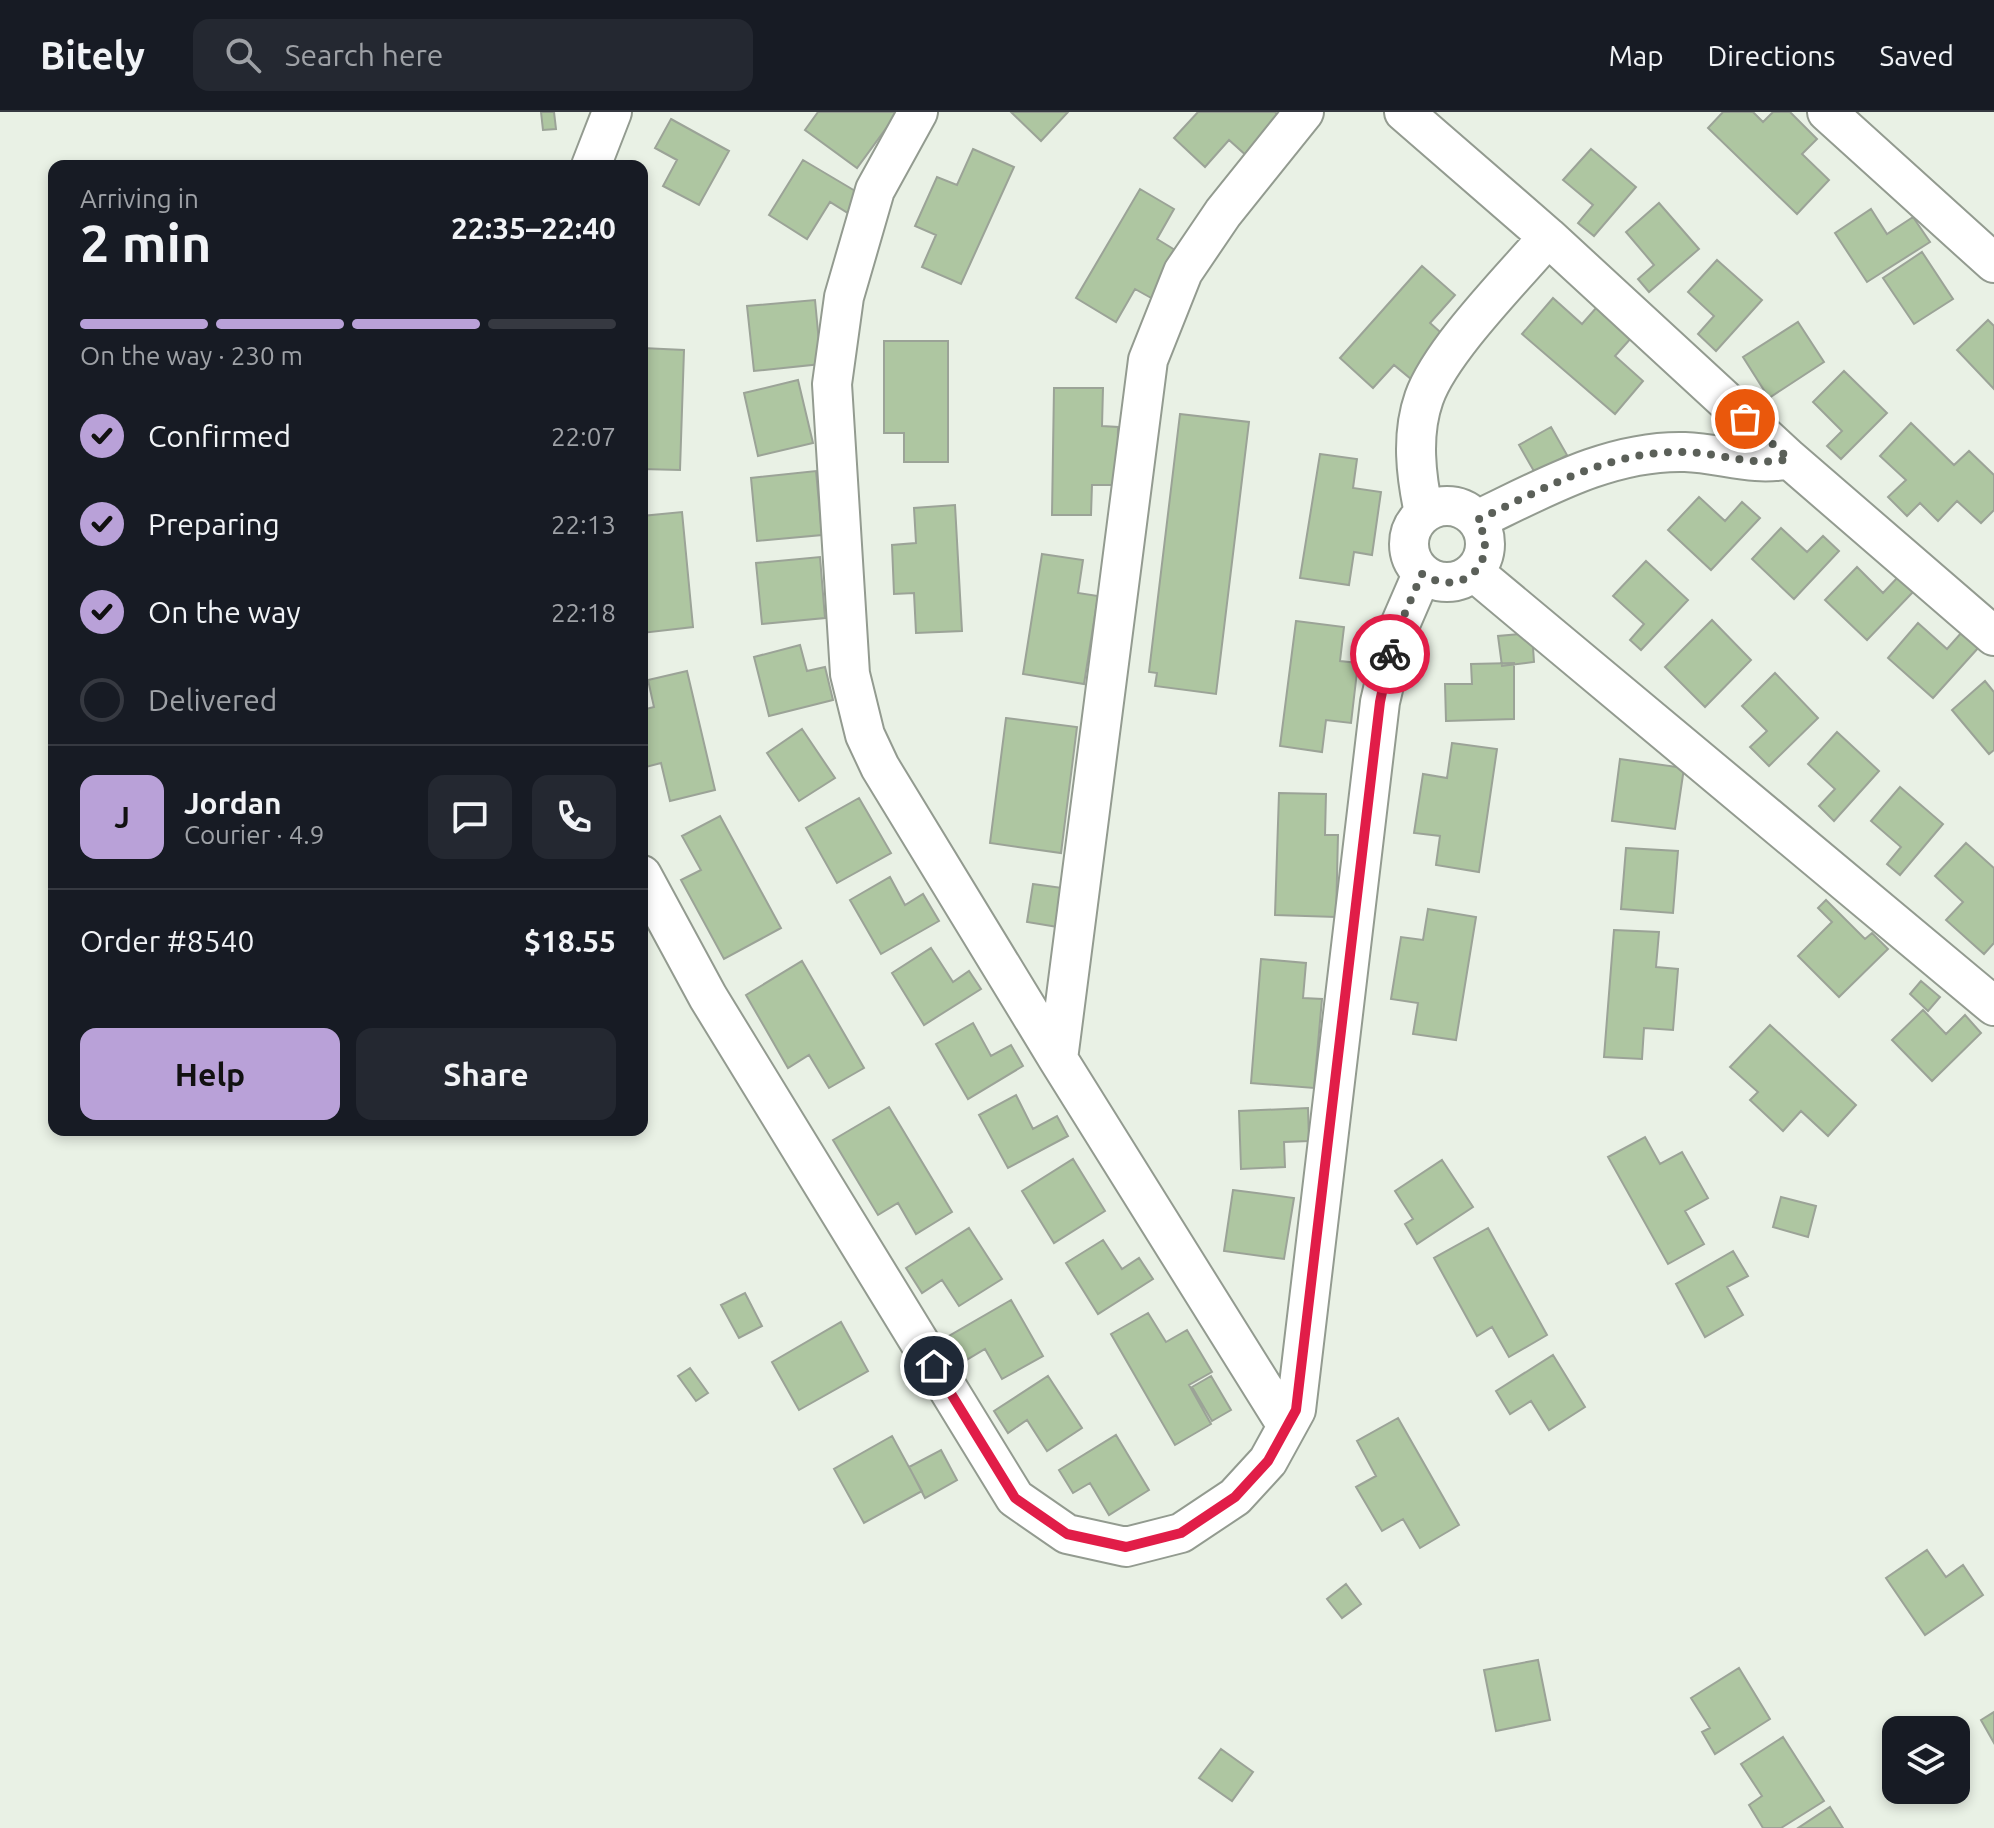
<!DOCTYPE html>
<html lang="en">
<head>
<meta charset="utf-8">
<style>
	:root { --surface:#171b24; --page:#242831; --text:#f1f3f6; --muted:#9ea1a6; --line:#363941; --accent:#b9a1d8 }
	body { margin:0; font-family:Ubuntu,sans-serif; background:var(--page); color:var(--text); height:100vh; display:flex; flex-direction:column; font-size:30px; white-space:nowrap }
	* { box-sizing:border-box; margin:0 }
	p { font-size:26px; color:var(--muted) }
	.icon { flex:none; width:44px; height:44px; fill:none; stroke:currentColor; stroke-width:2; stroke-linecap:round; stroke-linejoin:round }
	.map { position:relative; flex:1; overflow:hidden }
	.panel { position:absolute; left:48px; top:48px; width:600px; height:976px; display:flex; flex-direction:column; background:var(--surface); border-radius:16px; box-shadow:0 4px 12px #0003 }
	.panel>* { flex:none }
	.buttons { position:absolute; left:1882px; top:1604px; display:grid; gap:16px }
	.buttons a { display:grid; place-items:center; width:88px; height:88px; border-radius:16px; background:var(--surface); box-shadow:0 4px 12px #0003; font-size:40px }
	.pin { position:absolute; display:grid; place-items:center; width:68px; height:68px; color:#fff; margin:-34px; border:4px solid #fff; border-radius:50%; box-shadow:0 2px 8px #0007 }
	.courier { position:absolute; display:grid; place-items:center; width:80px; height:80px; margin:-40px; border:6px solid #e11d48; border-radius:50%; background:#fff; color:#222; box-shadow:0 2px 10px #0007 }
	.head em { font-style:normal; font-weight:600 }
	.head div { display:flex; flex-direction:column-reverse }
	.head { display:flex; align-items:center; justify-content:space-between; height:136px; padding:0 32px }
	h1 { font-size:52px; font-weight:600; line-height:60px }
	.bar { display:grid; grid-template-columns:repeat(4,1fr); gap:12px 8px; align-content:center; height:96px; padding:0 32px }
	.bar i { height:10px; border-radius:6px; background:var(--line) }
	.bar .selected { background:var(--accent) }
	.bar p { grid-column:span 4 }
	.line { display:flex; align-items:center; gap:20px; padding:0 32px; border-top:2px solid var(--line) }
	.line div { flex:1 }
	.round { display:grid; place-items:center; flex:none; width:84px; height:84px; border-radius:16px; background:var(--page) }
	ol { padding:0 32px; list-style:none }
	li { display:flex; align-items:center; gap:24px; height:88px }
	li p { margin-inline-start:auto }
	li .icon { padding:8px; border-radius:50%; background:var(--accent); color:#111; stroke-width:4 }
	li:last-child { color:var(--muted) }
	li i { width:44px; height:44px; border:4px solid var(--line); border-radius:50% }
	.cta { display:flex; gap:16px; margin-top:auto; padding:16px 32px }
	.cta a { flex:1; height:92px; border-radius:16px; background:var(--accent); color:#111; font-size:32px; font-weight:600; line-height:92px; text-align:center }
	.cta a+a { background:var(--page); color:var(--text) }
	header { display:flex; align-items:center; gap:48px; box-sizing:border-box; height:112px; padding:0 40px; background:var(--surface); border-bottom:2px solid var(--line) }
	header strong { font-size:38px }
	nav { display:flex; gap:44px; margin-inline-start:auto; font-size:28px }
	.search { width:560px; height:72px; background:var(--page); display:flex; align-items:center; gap:20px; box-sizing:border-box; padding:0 28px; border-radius:16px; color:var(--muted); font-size:30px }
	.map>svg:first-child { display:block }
</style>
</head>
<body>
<header>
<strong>Bitely</strong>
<div class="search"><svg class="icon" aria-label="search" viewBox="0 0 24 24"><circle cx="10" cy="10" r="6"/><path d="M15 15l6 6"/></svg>Search here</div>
<nav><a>Map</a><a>Directions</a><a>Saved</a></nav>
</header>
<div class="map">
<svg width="1994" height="1716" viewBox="0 0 1994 1716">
	<rect width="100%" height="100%" fill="#e9f1e5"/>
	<path fill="#aec6a1" stroke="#9ba397" stroke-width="2" d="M541,0H554L556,17L543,18Z
		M818,0H898L857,56L805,18Z
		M1011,0H1068L1041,29Z
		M1198,0H1275L1283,8L1248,45L1229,28L1205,55L1174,26Z
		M1723,0H1753L1763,10L1773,0H1790L1817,27L1802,42L1829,68L1797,102L1708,16Z
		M671,7L729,39L699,93L663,74L677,48L655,36Z
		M973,37L1014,55L961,172L922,155L936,123L915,114L937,65L957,73Z
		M1591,37L1636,75L1594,124L1578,111L1593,93L1563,68Z
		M803,48L862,83L851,103L830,90L807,127L769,103Z
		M1140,77L1174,97L1157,127L1180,141L1153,187L1135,177L1116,210L1076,186Z
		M1659,91L1699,137L1649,180L1638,167L1654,153L1626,120Z
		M1871,97L1887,122L1913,105L1930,130L1867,170L1835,121Z
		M1922,140L1953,187L1914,212L1883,166Z
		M1717,148L1762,188L1716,239L1698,222L1714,204L1688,180Z
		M1422,154L1455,183L1430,211L1447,226L1411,267L1394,253L1373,276L1340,246Z
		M1553,186L1582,212L1597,195L1632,225L1615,244L1643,269L1615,302L1522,222Z
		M815,188L821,252L754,259L747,194Z
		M1988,208L1994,214V277L1957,238Z
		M1798,210L1824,250L1769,286L1743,245Z
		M884,229H948V350H904V321H884Z
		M642,236L684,238L680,358L642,357Z
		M1844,259L1887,301L1841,347L1827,334L1842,319L1813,290Z
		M798,268L813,331L758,344L744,281Z
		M1054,276H1103L1102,314L1118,315L1117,373H1092L1091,403H1052Z
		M1180,302L1249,310L1216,582L1155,574L1157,561L1149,560Z
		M1911,311L1954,353L1969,339L1994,363V398L1981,411L1957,389L1938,409L1920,391L1907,404L1888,385L1906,368L1880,344Z
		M1551,315L1567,343L1535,361L1519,333Z
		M1320,342L1357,347L1353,376L1381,380L1372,443L1354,440L1349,473L1300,466Z
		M816,359L822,423L757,429L751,366Z
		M1699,385L1725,409L1742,390L1760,406L1711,458L1668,418Z
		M955,393L962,519L916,521L914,481L894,482L892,433L916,431L914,396Z
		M682,400L693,515L642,521V404Z
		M1781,416L1807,440L1823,424L1839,439L1794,487L1752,447Z
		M1042,442L1083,448L1078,481L1098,484L1084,572L1023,562Z
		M820,445L825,506L762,512L756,451Z
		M1646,449L1688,488L1641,538L1630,528L1644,512L1613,484Z
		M1857,455L1883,481L1898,465L1913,480L1867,528L1825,488Z
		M1712,508L1751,548L1705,595L1665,555Z
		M1296,509L1344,515L1340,549L1358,551L1351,611L1326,608L1322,640L1280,634Z
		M1918,511L1947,537L1962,520L1979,535L1933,586L1888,546Z
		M1532,521L1534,550L1502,554L1498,524Z
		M800,533L807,559L825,555L833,588L769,604L754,545Z
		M1514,551V607L1446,609L1445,572H1472L1471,552Z
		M687,559L715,678L670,689L661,651L642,656V598L654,595L648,568Z
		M1775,561L1818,606L1769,654L1750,635L1767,619L1742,594Z
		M1985,569L1994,580V638L1989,642L1952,598Z
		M1006,606L1077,615L1061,741L990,731Z
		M802,617L835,666L799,689L767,641Z
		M1837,620L1879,659L1834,709L1819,694L1835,677L1808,652Z
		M1452,631L1497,637L1479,760L1436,753L1440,724L1414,721L1423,662L1447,666Z
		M1620,647L1684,656L1675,717L1612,709Z
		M1900,675L1943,712L1900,763L1887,752L1901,735L1871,709Z
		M1279,681L1326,682L1325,723H1338L1336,805L1275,803Z
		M859,686L891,741L837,771L806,716Z
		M720,704L781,816L724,847L681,768L701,758L682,724Z
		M1966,731L1994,756V831L1984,842L1946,808L1963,790L1935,764Z
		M1626,736L1678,739L1673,801L1621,797Z
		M890,765L905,793L923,782L939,809L881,842L850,788Z
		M1033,772L1070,777L1064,816L1027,810Z
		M1826,788L1865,827L1872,821L1888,837L1839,885L1798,844L1832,810L1818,796Z
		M1428,797L1476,805L1456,928L1413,922L1418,891L1391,887L1401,825L1423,828Z
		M1614,818L1659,820L1656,855L1678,857L1673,918L1644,916L1642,947L1604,945Z
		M931,836L953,870L969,859L981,877L924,913L892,861Z
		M1261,847L1306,851L1303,886L1322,887L1314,976L1251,971Z
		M802,849L864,956L829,976L809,943L788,956L746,883Z
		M1921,869L1940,885L1928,899L1910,882Z
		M1923,898L1946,922L1965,903L1981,921L1932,969L1892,928Z
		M973,911L991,944L1011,933L1023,954L968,987L936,932Z
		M1770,913L1856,993L1828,1024L1801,999L1783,1019L1750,988L1758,980L1730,955Z
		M1016,983L1033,1017L1057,1004L1068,1024L1008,1056L979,1003Z
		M889,995L952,1100L916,1122L898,1091L878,1103L833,1028Z
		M1308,996L1309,1029L1284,1030L1285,1055L1241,1057L1239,999Z
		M1645,1025L1660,1052L1682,1040L1708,1086L1685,1099L1704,1132L1668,1152L1608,1045Z
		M1073,1047L1105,1099L1054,1131L1022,1079Z
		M1442,1048L1473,1095L1417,1132L1405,1112L1413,1107L1395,1079Z
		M1233,1078L1294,1086L1284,1147L1224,1139Z
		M1781,1085L1816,1094L1808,1125L1773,1115Z
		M969,1116L1002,1167L959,1194L942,1168L922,1181L906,1156Z
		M1488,1116L1547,1223L1509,1245L1492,1215L1477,1224L1434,1146Z
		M1103,1128L1122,1157L1139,1146L1153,1167L1098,1202L1066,1151Z
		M1733,1139L1748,1164L1727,1175L1743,1203L1705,1225L1676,1172Z
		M745,1181L762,1214L739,1226L721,1193Z
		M1011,1188L1043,1244L1002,1267L985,1237L963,1250L949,1224Z
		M1148,1201L1166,1230L1187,1218L1212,1260L1189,1273L1211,1312L1175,1333L1111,1222Z
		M841,1210L868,1259L799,1298L772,1250Z
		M1553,1243L1585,1295L1549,1318L1531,1289L1510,1302L1496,1279Z
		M690,1256L708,1281L696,1289L678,1264Z
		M1048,1264L1082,1316L1047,1339L1027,1308L1008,1321L994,1299Z
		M1211,1264L1231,1298L1212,1309L1192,1275Z
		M1398,1306L1459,1413L1420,1436L1403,1407L1382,1419L1356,1375L1376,1364L1357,1329Z
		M1116,1323L1149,1378L1109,1403L1090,1371L1073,1381L1059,1358Z
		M892,1324L922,1379L864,1411L834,1357Z
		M941,1338L957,1368L925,1386L909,1355Z
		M1927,1438L1946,1465L1963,1453L1983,1483L1925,1523L1886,1466Z
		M1346,1472L1361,1492L1342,1506L1327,1487Z
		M1538,1548L1550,1608L1496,1619L1484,1558Z
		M1739,1556L1770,1607L1715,1642L1702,1620L1710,1616L1691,1586Z
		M1994,1600V1631L1981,1608Z
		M1783,1625L1824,1689L1781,1716H1763L1749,1693L1762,1684L1741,1652Z
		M1221,1637L1253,1660L1232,1689L1199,1666Z
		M1830,1695L1843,1716H1798Z"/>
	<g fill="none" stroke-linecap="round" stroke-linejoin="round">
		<g stroke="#939b90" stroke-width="42">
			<path id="minor" d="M918,0L875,78L844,185L832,272L850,562L865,623L880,655L1058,947L1287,1314
				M1404,0L1548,125L1789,347L1994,524
				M1827,0L1994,151
				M591,54L612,0
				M1409 432a38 38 0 1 1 76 0a38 38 0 1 1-76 0Z
				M1424,401C1416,364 1411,323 1424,286C1441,238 1513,166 1548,125
				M1477,408C1544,376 1610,338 1685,340C1721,341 1753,355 1789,347
				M1474,460L1994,894
				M642,763L708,885L1015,1386L1067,1422L1126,1435L1181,1421L1235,1385L1268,1349L1296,1298L1380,590L1396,522L1422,462
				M1058,947L1148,248L1183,160L1223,101L1304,0"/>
		</g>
		<use href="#minor" stroke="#fff" stroke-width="38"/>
	</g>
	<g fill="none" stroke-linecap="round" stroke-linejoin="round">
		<path stroke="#5b6059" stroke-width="8" stroke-dasharray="0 14.4" d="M1390,542L1396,522L1422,462C1463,488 1502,449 1477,408C1544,377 1610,338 1685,340C1721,341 1753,355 1789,347L1745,307"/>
		<path stroke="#e11d48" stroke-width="10" d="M934,1254L1015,1386L1067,1422L1126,1435L1181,1421L1235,1385L1268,1349L1296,1298L1380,590L1390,542"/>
	</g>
</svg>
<div class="buttons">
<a><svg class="icon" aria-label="layers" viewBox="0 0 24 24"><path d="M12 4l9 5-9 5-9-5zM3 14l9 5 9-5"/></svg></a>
</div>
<div class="pin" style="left:1745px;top:307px;background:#ea580c"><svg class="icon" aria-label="bag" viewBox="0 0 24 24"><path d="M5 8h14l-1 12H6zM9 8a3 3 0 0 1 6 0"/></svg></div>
<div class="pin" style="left:934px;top:1254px;background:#1f2937"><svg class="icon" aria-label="home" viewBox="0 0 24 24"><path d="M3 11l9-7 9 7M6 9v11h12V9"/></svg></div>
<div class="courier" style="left:1390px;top:542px"><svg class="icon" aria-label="bike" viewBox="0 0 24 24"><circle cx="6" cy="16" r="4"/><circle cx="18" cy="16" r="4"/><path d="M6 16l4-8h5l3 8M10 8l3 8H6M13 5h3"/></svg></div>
<section class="panel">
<div class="head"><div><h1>2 min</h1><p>Arriving in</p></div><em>22:35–22:40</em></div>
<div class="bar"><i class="selected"></i><i class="selected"></i><i class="selected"></i><i></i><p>On the way · 230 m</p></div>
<ol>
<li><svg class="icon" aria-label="check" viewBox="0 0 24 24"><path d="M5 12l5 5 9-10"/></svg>Confirmed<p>22:07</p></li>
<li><svg class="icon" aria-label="check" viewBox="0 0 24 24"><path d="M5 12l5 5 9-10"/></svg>Preparing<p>22:13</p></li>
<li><svg class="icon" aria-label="check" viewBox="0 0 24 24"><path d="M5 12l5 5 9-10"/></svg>On the way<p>22:18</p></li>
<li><i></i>Delivered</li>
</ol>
<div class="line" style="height:144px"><b class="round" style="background:var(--accent);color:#111">J</b><div><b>Jordan</b><p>Courier · 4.9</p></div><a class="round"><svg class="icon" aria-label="chat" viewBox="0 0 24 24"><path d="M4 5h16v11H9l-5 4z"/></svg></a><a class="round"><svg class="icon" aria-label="phone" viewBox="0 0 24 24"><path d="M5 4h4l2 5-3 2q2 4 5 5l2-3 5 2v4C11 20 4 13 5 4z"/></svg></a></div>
<div class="line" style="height:104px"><div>Order #8540</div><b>$18.55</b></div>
<div class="cta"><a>Help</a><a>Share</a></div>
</section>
</div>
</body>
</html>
